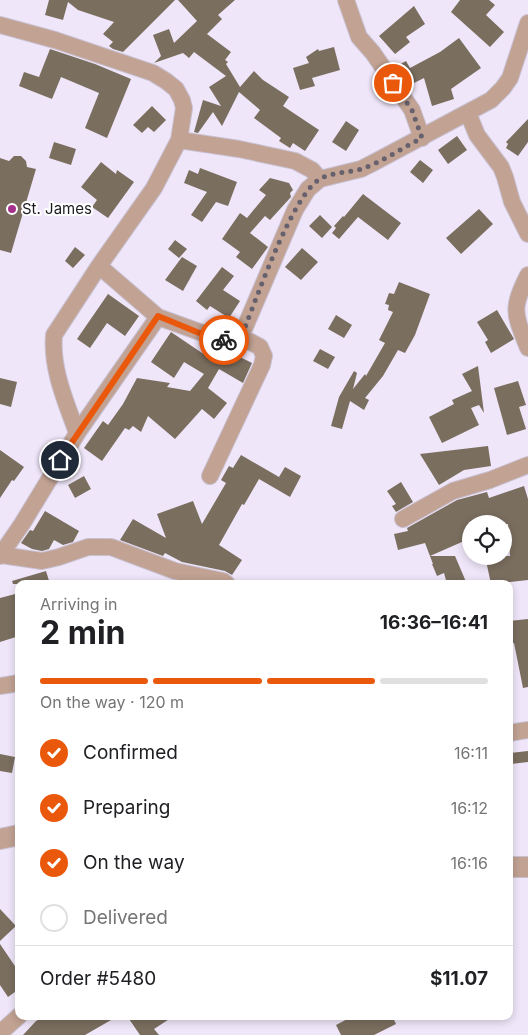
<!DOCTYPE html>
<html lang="en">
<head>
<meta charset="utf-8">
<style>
	:root { --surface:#fff; --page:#f2f2f2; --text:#202124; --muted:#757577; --line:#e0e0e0; --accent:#ea580c }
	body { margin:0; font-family:Inter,sans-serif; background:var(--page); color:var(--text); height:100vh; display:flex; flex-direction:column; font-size:19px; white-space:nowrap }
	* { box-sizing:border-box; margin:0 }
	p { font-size:16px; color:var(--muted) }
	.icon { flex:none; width:28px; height:28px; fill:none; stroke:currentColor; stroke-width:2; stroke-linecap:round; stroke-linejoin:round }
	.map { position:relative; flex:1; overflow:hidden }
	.side { position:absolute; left:15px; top:580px; width:498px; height:440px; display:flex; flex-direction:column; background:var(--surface); border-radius:10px; box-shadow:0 2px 8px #0003 }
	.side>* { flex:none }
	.tools { position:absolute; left:462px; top:515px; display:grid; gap:10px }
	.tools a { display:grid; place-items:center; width:50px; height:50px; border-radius:50%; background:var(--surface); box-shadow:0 2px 8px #0003; font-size:25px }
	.pin { position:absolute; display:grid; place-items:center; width:42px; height:42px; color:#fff; margin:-21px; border:2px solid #fff; border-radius:50%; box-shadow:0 1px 5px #0007 }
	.courier { position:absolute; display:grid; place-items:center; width:50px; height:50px; margin:-25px; border:4px solid #ea580c; border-radius:50%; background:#fff; color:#222; box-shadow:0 1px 6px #0007 }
	.head em { font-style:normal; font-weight:700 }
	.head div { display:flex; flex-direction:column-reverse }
	.head { display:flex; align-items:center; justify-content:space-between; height:85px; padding:0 25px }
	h1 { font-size:32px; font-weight:700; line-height:38px }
	.bar { display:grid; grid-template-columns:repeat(4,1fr); gap:8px 5px; align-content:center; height:60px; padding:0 25px }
	.bar i { height:6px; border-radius:4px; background:var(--line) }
	.bar .active { background:var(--accent) }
	.bar p { grid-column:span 4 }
	.line { display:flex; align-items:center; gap:12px; padding:0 25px; border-top:1px solid var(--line) }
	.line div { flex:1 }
	ol { padding:0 25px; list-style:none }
	li { display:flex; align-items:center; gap:15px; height:55px }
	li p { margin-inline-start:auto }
	li .icon { padding:5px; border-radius:50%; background:var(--accent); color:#fff; stroke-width:4 }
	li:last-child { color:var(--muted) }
	li i { width:28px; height:28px; border:2px solid var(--line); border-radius:50% }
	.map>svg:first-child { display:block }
</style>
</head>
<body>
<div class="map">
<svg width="528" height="1035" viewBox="0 0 528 1035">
	<rect width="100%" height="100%" fill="#efe6f9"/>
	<path fill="#7a6e5f" d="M49,0H175L123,52L113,49L109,46L113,42L103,34L114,22L78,10L68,2L63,20L45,15Z
		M178,0H235L218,15L222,19L207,34L231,52L225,60L228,62L226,64L240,87L254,71L263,80L289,97L283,106L319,130L305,151L293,143L290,148L279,141L281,138L254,118L260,110L239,92L222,126L213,112L198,133L194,132L203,100L221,106L209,87L226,76L194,52L189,58L183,53L154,63L161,56L153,35L169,29L174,43L197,21Z
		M460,0H489L495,5L486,15L504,32L490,47L451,12Z
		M414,6L425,24L406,37L410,42L395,54L379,36Z
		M459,38L481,68L451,89L454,99L432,106L424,78L408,86L395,67L406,61L410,68L440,52Z
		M334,47L340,70L312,78L315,86L300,90L293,68L309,63L306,57L318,49L319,51Z
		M50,49L95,64L131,79L107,138L85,128L99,93L61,77L52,99L19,86L24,72L39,77Z
		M152,106L166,120L154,132L148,127L142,133L133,125Z
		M528,119V142L518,156L506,148L508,144L506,142Z
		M346,121L359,130L346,151L332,142Z
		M457,136L467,150L448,164L438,150Z
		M54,142L76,149L71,165L49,158Z
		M14,156H21L26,161L27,167L36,169L11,253L0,250V158L9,161Z
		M420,160L433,170L423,183L410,172Z
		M101,162L116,174L117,170L134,182L108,218L92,207L97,200L81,187Z
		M200,168L237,182L228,206L216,202L202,222L191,215L207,192L184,183L189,170L198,174Z
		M270,178L289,183L293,190L290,193L291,197L270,220L265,216L250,233L268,247L252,269L236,257L240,252L222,239L240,213L247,218L266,195L259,190Z
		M363,194L401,223L388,240L358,217L339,239L332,233L336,228L334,226L343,216L344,217Z
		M479,209L493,224L461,254L446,238Z
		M320,215L332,227L322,238L309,226Z
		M175,240L187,249L179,258L168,249Z
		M75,247L85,255L73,268L65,261Z
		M302,248L318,262L301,280L285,267Z
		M182,257L197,266L183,291L165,280Z
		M222,267L234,276L223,290L240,301L229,318L210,306L207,310L196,301Z
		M399,282L430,294L415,335L405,353L398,350L383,376L365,398L369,400L364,410L350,401L342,429L331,426L339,397L354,371L357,373L353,389L365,374L366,376L385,343L379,340L393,312L388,310L389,305L385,304L389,293L394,294Z
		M108,294L139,316L125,336L107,323L90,348L77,339Z
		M497,310L514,339L491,353L485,342L488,340L477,322Z
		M336,315L352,325L344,338L328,329Z
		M171,332L205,355L210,347L232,361L236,355L252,363L243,383L219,369L208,388L227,403L214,419L202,409L175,439L148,416L141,432L133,426L129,430L125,428L102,461L84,448L103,421L108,425L123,404L137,378L170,383L167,387L190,391L204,374L184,362L174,378L151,362Z
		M320,349L335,357L328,369L313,361Z
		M478,366L484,413L479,405L471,408L479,425L442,443L429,417L454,404L452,400L472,391L462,374Z
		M0,378L17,382L11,407L0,404Z
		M518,381L526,405L519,407L526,429L507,435L494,388Z
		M488,446L491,466L464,470L439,485L420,454Z
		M0,450L24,467L14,481L12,480L0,498Z
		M241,455L279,477L285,467L301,476L290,497L259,479L244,505L242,504L219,545L242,560L232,575L225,571L182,562L165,553L163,556L120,540L133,519L166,538L157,514L193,501L202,524L226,483L221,480L229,466L233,468Z
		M84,476L91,489L75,498L68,485Z
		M401,482L413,502L396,512L392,506L396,504L387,491Z
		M524,486L528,499V580L491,584L485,556H510L508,524H471V538L430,556H455L467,584H447L444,573L437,576L432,564H433L425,543L398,550L394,534L408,531L407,528L457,500L487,492L489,498Z
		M45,511L79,531L73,542L63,545L54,540L49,549L42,551L32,549L21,543L30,530L33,531Z
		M46,571L50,584H13L12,581Z
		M19,593V636L0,642V598Z
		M528,619V687L523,688L514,643L510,644L509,621Z
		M528,751V762L511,764L510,753Z
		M0,754L15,757L12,773L0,771Z
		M0,909L16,926L0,941Z
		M0,944L19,972V989L8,997L0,985Z
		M46,1016H118L85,1035H23L36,1021Z
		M127,1016H174L154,1029L159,1035H140Z
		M353,1016H392L396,1024L374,1035H341L336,1025Z"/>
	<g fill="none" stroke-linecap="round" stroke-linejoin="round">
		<g stroke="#c9c1d2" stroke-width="18">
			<path id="minor" d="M346,0L359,37L373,53L412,110L422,138
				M0,25L55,40L153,73L166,81L176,89L182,100L184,108L179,140L154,188L99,266L54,335C51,369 66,402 77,433
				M468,113L477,135L501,167L505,177L512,202L528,234
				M179,140L239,149L295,161L312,170L320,179
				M99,266L158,317L219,339C231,340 237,337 245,327L295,210L308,189L320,179L361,169L371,164L491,100L503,88L510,78L528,23
				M528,275C511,309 514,313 528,348
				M210,476L262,365L264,356L260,347L238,335
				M403,519L453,491L490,480L528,465
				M1,555L42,561L59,557L88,547H111L175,571L223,581L227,584
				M0,556L22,524L78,432L158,317
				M0,686L19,683
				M509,733L528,730
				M0,1033L19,1016"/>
		</g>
		<g stroke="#c9c1d2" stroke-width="22">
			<path id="tertiary" d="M0,839L19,835
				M509,867H528"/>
		</g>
		<use href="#minor" stroke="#c1a293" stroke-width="16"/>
		<use href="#tertiary" stroke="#c1a293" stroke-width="20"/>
	</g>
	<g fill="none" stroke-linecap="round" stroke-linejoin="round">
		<path stroke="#66616d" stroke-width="5" stroke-dasharray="0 9" d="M224,340C234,340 239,334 245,327C258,295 293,194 320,179C332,172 348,173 361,169C382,162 402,148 422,138L412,110L393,83"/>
		<path stroke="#ea580c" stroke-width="6" d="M60,460L158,316L209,337L224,340"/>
	</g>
	<circle fill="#a4318c" stroke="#fff" stroke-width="2" cx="12" cy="209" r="5"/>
	<g text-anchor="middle" stroke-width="4" stroke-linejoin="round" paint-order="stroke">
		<g font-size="15" fill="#1d1a21" stroke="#fff" text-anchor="start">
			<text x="22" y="214">St. James</text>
		</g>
	</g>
</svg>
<div class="tools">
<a><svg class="icon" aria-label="locate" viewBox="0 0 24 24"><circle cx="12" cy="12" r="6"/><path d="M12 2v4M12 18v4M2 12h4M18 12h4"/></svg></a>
</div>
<div class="pin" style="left:393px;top:83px;background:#ea580c"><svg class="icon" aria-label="bag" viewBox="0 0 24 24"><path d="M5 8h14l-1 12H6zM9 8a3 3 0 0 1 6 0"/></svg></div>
<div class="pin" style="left:60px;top:460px;background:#1f2937"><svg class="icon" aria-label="home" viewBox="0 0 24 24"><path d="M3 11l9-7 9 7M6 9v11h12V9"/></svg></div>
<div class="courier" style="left:224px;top:340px"><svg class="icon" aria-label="bike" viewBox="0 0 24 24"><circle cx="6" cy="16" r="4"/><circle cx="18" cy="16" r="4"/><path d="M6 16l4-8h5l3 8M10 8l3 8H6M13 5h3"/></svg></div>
<section class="side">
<div class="head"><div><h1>2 min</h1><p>Arriving in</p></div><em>16:36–16:41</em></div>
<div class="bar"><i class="active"></i><i class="active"></i><i class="active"></i><i></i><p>On the way · 120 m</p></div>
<ol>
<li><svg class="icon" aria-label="check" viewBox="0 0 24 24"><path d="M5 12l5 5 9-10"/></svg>Confirmed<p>16:11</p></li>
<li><svg class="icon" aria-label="check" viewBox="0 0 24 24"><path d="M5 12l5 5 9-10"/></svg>Preparing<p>16:12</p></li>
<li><svg class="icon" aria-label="check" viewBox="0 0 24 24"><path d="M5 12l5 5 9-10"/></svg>On the way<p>16:16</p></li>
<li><i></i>Delivered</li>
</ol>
<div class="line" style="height:65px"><div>Order #5480</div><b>$11.07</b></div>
</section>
</div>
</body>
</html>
